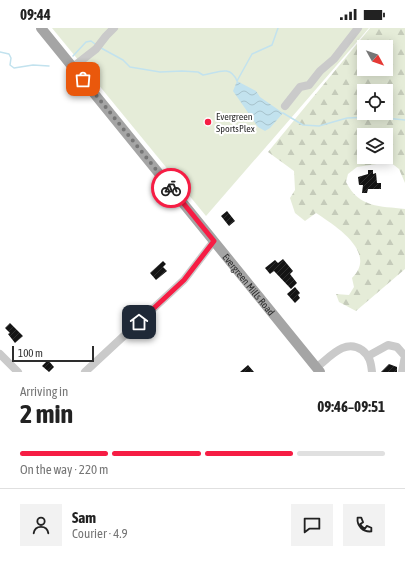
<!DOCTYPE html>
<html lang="en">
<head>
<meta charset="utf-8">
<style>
	:root { --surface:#fff; --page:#f2f2f2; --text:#222; --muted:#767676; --line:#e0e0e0; --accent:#f61d44 }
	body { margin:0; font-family:"Asap Condensed",sans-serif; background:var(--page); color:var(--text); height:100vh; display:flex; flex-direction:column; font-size:15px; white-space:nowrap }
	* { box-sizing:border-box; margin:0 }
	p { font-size:13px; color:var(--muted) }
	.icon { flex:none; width:22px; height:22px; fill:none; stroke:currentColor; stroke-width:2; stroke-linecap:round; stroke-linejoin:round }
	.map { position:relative; height:344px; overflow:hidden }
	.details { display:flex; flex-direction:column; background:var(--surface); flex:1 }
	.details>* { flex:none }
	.needle { width:26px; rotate:130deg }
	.tools { position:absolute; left:357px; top:12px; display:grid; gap:8px }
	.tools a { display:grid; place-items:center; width:36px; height:36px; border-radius:0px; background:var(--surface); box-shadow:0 2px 10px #0003; font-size:20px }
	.scale { position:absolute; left:12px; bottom:10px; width:82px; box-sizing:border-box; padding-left:4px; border:2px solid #2d2d2d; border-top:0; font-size:11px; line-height:14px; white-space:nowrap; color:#2d2d2d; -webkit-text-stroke:3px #fff; paint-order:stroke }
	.pin { position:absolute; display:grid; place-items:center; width:34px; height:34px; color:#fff; margin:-17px; border-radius:8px; box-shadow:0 2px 6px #0006 }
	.courier { position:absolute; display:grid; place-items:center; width:40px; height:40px; margin:-20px; border:3px solid #f61d44; border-radius:50%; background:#fff; color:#222; box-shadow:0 1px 5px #0007 }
	.head em { font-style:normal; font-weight:700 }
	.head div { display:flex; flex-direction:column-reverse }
	.head { display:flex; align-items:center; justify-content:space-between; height:68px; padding:0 20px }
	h1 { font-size:26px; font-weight:700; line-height:30px }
	.bar { display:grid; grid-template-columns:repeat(4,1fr); gap:6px 4px; align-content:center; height:48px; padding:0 20px }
	.bar i { height:5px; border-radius:3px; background:var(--line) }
	.bar .selected { background:var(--accent) }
	.bar p { grid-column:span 4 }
	.line { display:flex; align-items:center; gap:10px; padding:0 20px; border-top:1px solid var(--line) }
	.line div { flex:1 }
	.round { display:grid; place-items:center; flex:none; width:42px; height:42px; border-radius:0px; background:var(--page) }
	.status { display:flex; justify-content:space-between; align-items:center; height:28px; padding:0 20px; background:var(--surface); direction:ltr }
	.status svg { height:11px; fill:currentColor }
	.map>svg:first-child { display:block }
</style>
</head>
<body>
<div class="status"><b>09:44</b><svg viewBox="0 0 49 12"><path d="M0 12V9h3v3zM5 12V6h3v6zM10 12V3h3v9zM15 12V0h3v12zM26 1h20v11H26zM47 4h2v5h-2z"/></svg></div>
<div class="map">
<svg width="405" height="344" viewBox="0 0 405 344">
	<defs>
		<pattern id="forest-firs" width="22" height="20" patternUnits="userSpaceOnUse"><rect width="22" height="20" fill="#e5ecd8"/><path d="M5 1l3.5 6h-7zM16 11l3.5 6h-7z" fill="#c5cbba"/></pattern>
		<pattern id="water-waves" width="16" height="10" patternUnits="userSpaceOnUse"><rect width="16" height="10" fill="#c2e2ee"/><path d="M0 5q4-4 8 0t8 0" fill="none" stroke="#a7c2cc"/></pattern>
		<pattern id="building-hatch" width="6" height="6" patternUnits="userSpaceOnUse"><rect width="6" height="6" fill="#141414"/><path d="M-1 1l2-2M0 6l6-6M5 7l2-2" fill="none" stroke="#2e2e2e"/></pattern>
	</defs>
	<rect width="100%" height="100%" fill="#fff"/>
	<path fill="url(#forest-firs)" fill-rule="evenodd" d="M370,0H405V155L399,141L390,134L357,139L348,146L346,154C359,180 380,178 405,181V241L356,283L339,274L336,266L349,267L354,259L352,250C378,225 336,198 316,185L305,193L295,185L290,170L295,162L294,143L268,124ZM364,19H386V41H364ZM364,63H386V85H364ZM364,107H386V129H364Z"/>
	<path fill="#e5ecd8" d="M52,0H369L206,188Z"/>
	<path fill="url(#water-waves)" d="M237,53L256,63L260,69L283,85L270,100L265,103L258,99L233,63Z"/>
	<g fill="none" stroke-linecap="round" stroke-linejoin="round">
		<path stroke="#c2e2ee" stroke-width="1.5" d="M101,20L123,32L130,39L160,44L182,43L198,44L203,47C217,45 230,36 237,53
			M0,24L9,26L11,30L10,37L14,40L33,37L49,38
			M73,28L86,14L91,13L95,16
			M237,53L252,26L272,17L278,0
			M283,85L303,97L319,98L347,90L375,89L405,92"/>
	</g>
	<path fill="url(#building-hatch)" d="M368,142H373V146L376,145L377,155H381V161H368L367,165H362L363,157H359L358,149L368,146Z
		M227,183L235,193L229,198L221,188Z
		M283,231L293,243L290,246L297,255L291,261L274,243L270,246L265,240L275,232L278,235Z
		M163,233L166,236L163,239L167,243L156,252L150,245Z
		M295,259L300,265L298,267L300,270L295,275L287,266Z
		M10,295L23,308L15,315L8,306L10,305L5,300Z
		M48,332L54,339L49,344L42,338Z
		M389,336L397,339V344H381Z
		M248,337L254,344H240Z"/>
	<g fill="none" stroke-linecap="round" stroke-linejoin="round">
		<path stroke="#cacaca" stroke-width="8" d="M73,39L96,21L106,8L114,0
			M285,78L300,59L309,57L320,43L334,31L358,0
			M0,326L18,344
			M368,328L388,317L397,319L405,328
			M317,339C330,329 345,310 362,322C370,328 371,335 372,344
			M85,344L184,252L214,213
			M402,344L405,328"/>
		<path stroke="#a5a5a5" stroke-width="10" id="s1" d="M41,0L320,344"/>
	</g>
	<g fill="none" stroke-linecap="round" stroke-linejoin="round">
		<path stroke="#767676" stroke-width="4" stroke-dasharray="0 7.2" d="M83,51L171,160"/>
		<path stroke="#f61d44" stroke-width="5" d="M139,294L184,252L214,213L171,160"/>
	</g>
	<circle fill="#f61d44" stroke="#fff" stroke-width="1.5" cx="208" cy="94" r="4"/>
	<g text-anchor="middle" stroke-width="4" stroke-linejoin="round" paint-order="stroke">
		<g font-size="10" fill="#2d2d2d" stroke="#fff" text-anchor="start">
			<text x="216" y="92">Evergreen<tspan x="216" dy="12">SportsPlex</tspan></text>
		</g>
		<g font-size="10" fill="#2d2d2d" stroke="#fff">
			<text dy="4" stroke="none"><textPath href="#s1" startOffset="330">Evergreen Mills Road</textPath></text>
		</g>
	</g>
</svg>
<div class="tools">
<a><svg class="needle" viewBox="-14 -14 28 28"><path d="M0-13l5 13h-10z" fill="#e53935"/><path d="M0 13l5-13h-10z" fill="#767676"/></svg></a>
<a><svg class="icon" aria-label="locate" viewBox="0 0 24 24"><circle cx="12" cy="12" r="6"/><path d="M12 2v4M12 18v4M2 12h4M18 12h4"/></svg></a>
<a><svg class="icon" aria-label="layers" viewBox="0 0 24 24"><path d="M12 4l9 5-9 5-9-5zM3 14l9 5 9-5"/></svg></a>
</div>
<div class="scale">100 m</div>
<div class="pin" style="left:83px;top:51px;background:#ea580c"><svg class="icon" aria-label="bag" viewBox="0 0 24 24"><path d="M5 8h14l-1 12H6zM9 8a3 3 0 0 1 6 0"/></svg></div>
<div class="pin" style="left:139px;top:294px;background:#1f2937"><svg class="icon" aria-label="home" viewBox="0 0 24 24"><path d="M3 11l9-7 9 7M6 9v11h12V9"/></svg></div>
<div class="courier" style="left:171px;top:160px"><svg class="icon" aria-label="bike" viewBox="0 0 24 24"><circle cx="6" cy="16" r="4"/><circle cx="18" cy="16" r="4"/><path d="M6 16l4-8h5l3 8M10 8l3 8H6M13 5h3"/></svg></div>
</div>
<section class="details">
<div class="head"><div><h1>2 min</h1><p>Arriving in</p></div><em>09:46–09:51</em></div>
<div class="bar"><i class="selected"></i><i class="selected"></i><i class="selected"></i><i></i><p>On the way · 220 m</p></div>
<div class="line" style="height:72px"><a class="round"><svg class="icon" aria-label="person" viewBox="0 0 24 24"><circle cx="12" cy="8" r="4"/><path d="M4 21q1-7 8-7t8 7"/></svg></a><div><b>Sam</b><p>Courier · 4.9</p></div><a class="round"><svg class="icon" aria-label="chat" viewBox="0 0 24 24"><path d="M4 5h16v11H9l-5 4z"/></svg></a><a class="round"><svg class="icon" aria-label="phone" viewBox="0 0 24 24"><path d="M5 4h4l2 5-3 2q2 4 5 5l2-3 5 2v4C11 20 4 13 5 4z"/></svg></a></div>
</section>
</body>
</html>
